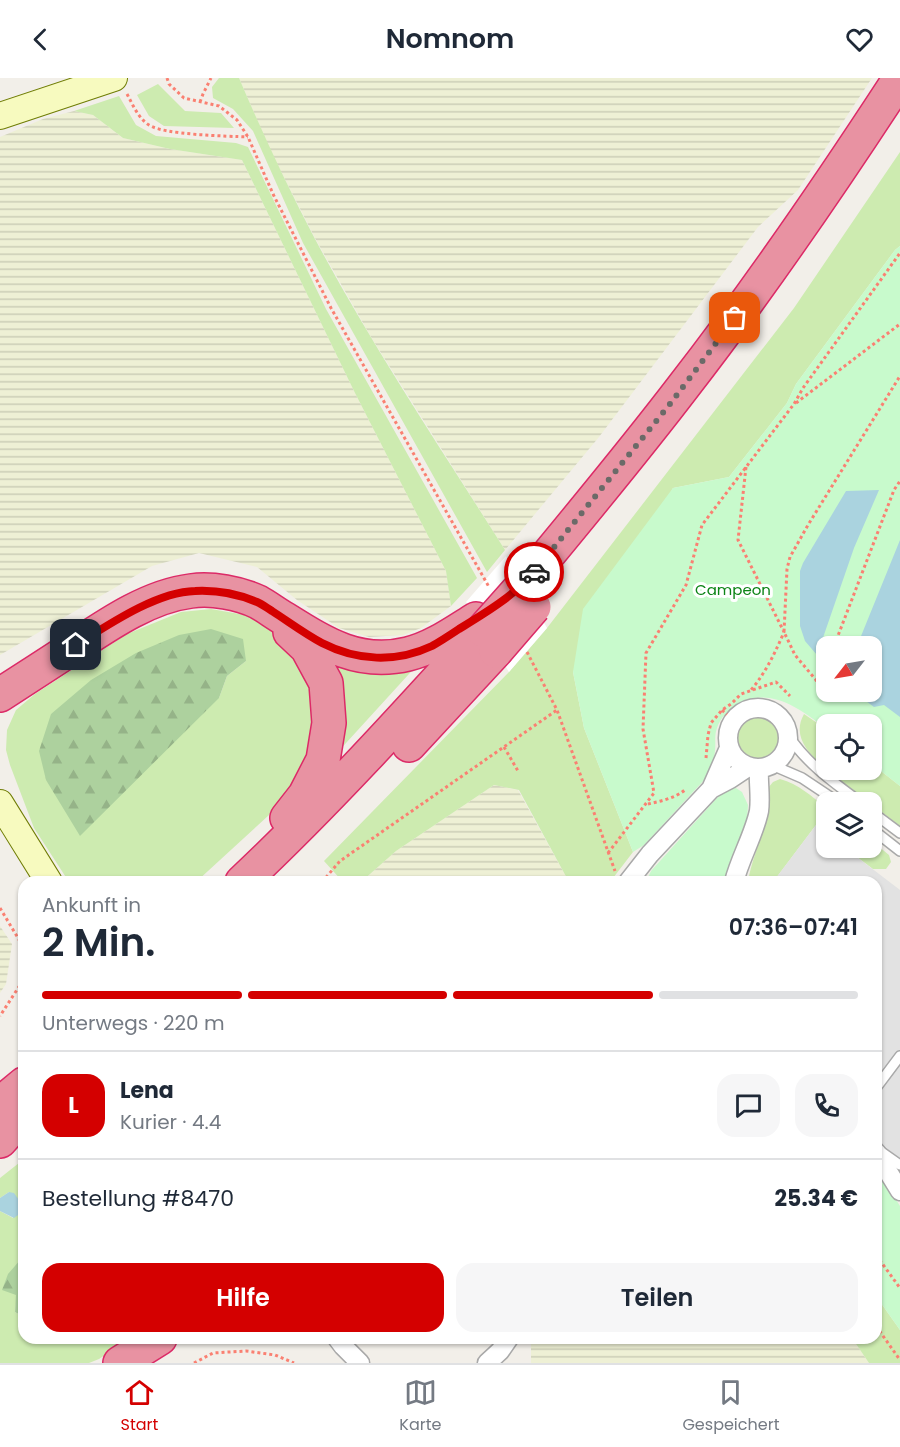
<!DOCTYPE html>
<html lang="de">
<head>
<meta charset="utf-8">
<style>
	:root { --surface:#fff; --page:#f6f6f7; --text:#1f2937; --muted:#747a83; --line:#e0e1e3; --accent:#d40000 }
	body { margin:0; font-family:Poppins,sans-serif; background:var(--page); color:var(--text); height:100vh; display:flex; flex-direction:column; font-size:22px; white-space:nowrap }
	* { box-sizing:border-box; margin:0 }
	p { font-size:20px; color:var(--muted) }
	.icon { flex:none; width:33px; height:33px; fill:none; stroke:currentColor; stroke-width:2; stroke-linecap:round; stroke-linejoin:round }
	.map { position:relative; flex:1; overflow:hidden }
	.panel { position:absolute; left:18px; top:798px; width:864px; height:468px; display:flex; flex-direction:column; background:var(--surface); border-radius:18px; box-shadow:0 2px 4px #0004 }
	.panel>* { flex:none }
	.needle { width:39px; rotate:239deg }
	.buttons { position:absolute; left:816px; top:558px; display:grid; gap:12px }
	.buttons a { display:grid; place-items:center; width:66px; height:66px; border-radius:12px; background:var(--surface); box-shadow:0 2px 4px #0004; font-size:30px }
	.pin { position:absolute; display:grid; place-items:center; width:51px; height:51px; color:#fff; margin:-26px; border-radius:12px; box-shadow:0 3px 9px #0006 }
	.courier { position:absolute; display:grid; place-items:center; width:60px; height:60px; margin:-30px; border:4px solid #d40000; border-radius:50%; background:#fff; color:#222; box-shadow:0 2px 8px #0007 }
	.head em { font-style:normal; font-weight:600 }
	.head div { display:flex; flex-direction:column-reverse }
	.head { display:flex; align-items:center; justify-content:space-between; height:102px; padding:0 24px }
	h1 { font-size:39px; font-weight:600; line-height:45px }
	.bar { display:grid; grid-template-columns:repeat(4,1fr); gap:9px 6px; align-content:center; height:72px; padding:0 24px }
	.bar i { height:8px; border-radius:4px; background:var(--line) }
	.bar .on { background:var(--accent) }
	.bar p { grid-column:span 4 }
	.line { display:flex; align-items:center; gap:15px; padding:0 24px; border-top:2px solid var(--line) }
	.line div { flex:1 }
	.round { display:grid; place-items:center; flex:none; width:63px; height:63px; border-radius:18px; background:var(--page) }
	.button { display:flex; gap:12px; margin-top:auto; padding:12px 24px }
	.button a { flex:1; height:69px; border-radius:18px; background:var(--accent); color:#fff; font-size:24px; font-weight:600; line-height:69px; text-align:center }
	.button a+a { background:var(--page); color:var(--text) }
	header { display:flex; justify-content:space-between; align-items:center; height:78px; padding:0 24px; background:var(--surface); font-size:27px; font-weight:600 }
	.menu { display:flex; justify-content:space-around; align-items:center; height:84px; border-top:2px solid var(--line); background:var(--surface); font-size:16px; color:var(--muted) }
	.menu a { display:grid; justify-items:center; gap:3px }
	.menu .on { color:var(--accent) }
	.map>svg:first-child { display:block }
</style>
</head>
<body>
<header><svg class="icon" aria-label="back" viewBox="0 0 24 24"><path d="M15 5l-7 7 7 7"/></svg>Nomnom<svg class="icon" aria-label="heart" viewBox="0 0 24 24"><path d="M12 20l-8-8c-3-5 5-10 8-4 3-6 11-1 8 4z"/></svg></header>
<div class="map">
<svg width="900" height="1285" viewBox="0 0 900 1285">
	<defs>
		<pattern id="farmland-rules" width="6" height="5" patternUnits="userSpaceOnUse" patternTransform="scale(1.5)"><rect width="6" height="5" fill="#eef0d5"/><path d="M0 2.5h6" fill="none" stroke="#ccceb7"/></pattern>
		<pattern id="forest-firs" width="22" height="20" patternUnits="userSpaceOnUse" patternTransform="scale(1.5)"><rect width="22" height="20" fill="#add19e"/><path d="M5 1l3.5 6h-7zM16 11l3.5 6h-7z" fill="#95b388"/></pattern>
	</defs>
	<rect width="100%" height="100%" fill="#f2efe9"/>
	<path fill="url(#farmland-rules)" d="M239,0H872L798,112L758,149L599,359L505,472L371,259L316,162L271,74Z
		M74,33L93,37L123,60L170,71L242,82L355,315L446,493L451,528L421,550L403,557L369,559L339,550L297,522L257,489L199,475L152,488L0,577V59L43,41Z
		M494,707L518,712L569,804H361L396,773Z
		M0,848L12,866L6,906L0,915Z
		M534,1260H852L869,1285H531V1266Z"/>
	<path fill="#cdebb0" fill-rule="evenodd" d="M219,0H239C262,54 287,108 315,161C372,268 440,369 505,472L487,494L303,165L253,53L233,31L213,20L212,9Z
		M158,6L185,33L221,35L234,50L164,48L149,38L137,17Z
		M119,18L136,47L156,58L236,65L248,69L326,231L477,500L451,528L446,493L355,315L242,82L170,71L123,60L93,37L74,33Z
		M900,74V168L895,172L796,306L787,325L729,399L673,410L573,594L584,650L633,774L610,804H569L519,712L494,707L396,773L361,804H343L324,783L509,594L547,550L794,230Z
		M211,531L245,537L258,542L278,555L315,603L319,653L292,716L196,804H69L34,750L10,687L6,672L7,652L16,632L35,616L127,556L181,534ZM246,583L227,598L219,620L51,636Z
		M321,575L419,585L336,676Z
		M804,636L826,651V691C810,677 791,659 804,636Z
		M734 660a24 24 0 1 1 48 0a24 24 0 1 1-48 0Z
		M872,686L900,708V748L827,692H872Z
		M780,701C799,706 811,718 826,730V755L816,747L773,804H748C753,772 772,743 768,710L773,704Z
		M872,763L889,777L891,784L886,791H873L845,770H872Z
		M24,1081V1181H21L15,1234L24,1239V1260H130L99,1281L89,1285H0V1133L13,1140L9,1114L0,1120V1100Z
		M876,1218L900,1252V1285H869L852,1260H876Z"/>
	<path fill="url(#forest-firs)" d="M211,551L243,561L246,583L227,598L219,620L80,758L46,702L39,673L51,636L91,602L136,575L179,557Z
		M21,1181H24V1239L15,1234L16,1217L2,1212L8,1196Z"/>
	<path fill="#c8facc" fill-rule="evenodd" d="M900,168V708L872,686V646H826V651C801,631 770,608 738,626C729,631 720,640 717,650C714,658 716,665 715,673C714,683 711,691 706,700L644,767L633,774L584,650L573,594L583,531L673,410L729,399L787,325L796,306L895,172ZM826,568H872V614H826Z
		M736,710L742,714L748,727L747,742L728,790L726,804H646L651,793L716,721L727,711Z
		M876,1090L900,1128V1252L876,1218Z"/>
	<path fill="#e2e2e2" d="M816,747L826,755V770H845L900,812V1097L876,1059V1023L882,1014L876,1009V804H773Z"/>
	<path fill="#aad3df" d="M879,412L854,470L817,577L805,563L800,548V493L803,485L846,413Z
		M900,462V639L884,627L874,629L854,614H872V568H857Z
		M9,1114L14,1115L19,1122L22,1134L14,1140L0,1133V1120Z"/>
	<path fill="#fff" d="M506,478L547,550L509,594L466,524Z"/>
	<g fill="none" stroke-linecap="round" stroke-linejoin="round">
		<g stroke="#a9a9a9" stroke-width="12">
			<path id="service" d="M788,657C806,685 833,704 860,724
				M772,687L802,700L838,724
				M872,734L900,755
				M872,751L900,773
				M876,1010L900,978
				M880,1073L900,1087"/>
		</g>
		<g stroke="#a9a9a9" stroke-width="21">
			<path id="minor" d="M728 660a30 30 0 1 1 60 0a30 30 0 1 1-60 0Z
				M711,711L729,670
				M628,804L650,776L711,711L730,701L748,689
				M734,804C740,780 754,757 759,733C761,719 758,704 759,690
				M876,1074L900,1113
				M337,1260L343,1268L360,1285
				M487,1285L500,1273L509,1260"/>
		</g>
		<g stroke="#707d05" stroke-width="28">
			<path id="secondary" d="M0,38L114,0
				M0,725L49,804"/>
		</g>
		<g stroke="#dc2a67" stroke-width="36">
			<path id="motorway" d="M523,507C577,442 631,377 683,309C760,210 831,106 900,0
				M0,617C26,600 51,584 77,567C110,545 150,518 191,513C212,510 239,515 258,524C267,529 276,536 285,541C325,566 359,588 408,576C433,570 455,554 476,541
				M409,667L496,573
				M287,740L305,717L323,682L329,645L326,605L307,570L290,554
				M242,804C327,724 405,638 483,552
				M0,1026L24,1006
				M0,1063L24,1036
				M120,1285L160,1260"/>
		</g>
		<path stroke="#fa8072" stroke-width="3" stroke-dasharray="3 3" stroke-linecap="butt" d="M167,0L169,6L184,20L219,28L237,42L248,59L273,116L331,230L489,509
			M127,16C133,27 138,40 149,47C164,57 227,58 248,59
			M200,24L203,16L211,0
			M796,325L900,246
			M746,389L738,462L784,554C775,575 766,594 751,612
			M834,568L894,412L900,403
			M527,574L557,632L615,793
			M816,602L824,596L826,589
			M822,614L816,602L795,577L784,554L787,491L790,479L808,447L900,298
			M722,632L733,642
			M504,669L518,693
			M706,680L708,657L711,645L722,632L731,626L741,616L776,604L790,618
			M648,726C661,723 676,720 686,711
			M608,775L654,715L643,651L646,575L686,507L702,447L794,326L803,310L900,175
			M322,804L340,783L557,632
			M0,830L21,865L22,904L0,938
			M876,1177L900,1210
			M876,1248L900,1282
			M194,1285L213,1275L246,1273L275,1277L294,1285"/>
		<use href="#service" stroke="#fff" stroke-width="9"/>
		<use href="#minor" stroke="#fff" stroke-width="18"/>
		<use href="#secondary" stroke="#f7fabf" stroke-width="26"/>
		<use href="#motorway" stroke="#e892a2" stroke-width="33"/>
		<g stroke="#dc2a67" stroke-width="36" stroke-linecap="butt">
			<path id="motorway-bridge" d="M483,552L523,507
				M496,573L534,529"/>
		</g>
		<use href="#motorway-bridge" stroke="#e892a2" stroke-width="33"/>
	</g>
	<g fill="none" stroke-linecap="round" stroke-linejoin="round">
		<path stroke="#6b6a68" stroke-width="6" stroke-dasharray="0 10.8" d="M534,494L670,326L735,240"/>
		<path stroke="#d40000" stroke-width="8" d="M76,567C108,547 156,514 195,513C215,512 238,516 257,524C262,526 267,530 272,533C289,544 305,556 322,565C357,583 396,585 432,568C441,563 450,557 459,551C485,535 514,518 534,494"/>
	</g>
	<g text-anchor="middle" stroke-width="6" stroke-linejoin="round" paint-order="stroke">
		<g font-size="15" fill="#0c8416" stroke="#fff">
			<text x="733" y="517">Campeon</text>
		</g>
	</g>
</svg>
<div class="buttons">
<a><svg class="needle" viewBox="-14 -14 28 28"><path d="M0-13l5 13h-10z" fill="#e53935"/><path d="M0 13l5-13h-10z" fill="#747a83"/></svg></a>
<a><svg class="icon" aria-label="locate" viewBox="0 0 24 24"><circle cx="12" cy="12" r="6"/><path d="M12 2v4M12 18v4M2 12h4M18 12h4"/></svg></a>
<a><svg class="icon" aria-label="layers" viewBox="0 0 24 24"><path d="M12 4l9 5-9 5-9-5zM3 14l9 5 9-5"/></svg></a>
</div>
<div class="pin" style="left:735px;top:240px;background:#ea580c"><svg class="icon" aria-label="bag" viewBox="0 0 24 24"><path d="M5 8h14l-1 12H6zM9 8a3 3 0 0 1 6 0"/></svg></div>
<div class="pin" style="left:76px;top:567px;background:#1f2937"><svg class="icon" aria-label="home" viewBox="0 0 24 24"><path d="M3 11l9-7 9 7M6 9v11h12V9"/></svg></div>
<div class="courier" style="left:534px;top:494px"><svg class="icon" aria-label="car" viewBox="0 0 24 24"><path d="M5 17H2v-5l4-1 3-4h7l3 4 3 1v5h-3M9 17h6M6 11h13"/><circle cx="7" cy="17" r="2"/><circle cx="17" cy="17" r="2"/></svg></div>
<section class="panel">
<div class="head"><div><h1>2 Min.</h1><p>Ankunft in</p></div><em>07:36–07:41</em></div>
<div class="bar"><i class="on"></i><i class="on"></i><i class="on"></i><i></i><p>Unterwegs · 220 m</p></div>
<div class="line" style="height:108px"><b class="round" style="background:var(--accent);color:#fff">L</b><div><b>Lena</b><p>Kurier · 4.4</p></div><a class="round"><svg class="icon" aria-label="chat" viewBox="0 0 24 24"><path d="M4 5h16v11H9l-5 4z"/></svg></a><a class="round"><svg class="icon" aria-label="phone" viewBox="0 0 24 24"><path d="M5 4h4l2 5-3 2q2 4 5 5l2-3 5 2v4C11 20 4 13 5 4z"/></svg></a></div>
<div class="line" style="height:78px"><div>Bestellung #8470</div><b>25.34 €</b></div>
<div class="button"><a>Hilfe</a><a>Teilen</a></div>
</section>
</div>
<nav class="menu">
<a class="on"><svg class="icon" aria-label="home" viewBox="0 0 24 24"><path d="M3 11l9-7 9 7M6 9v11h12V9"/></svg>Start</a>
<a><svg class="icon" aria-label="map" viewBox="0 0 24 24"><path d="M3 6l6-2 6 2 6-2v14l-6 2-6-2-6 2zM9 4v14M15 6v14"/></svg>Karte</a>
<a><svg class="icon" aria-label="saved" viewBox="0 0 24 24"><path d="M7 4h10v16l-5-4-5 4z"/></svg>Gespeichert</a>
</nav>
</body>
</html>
